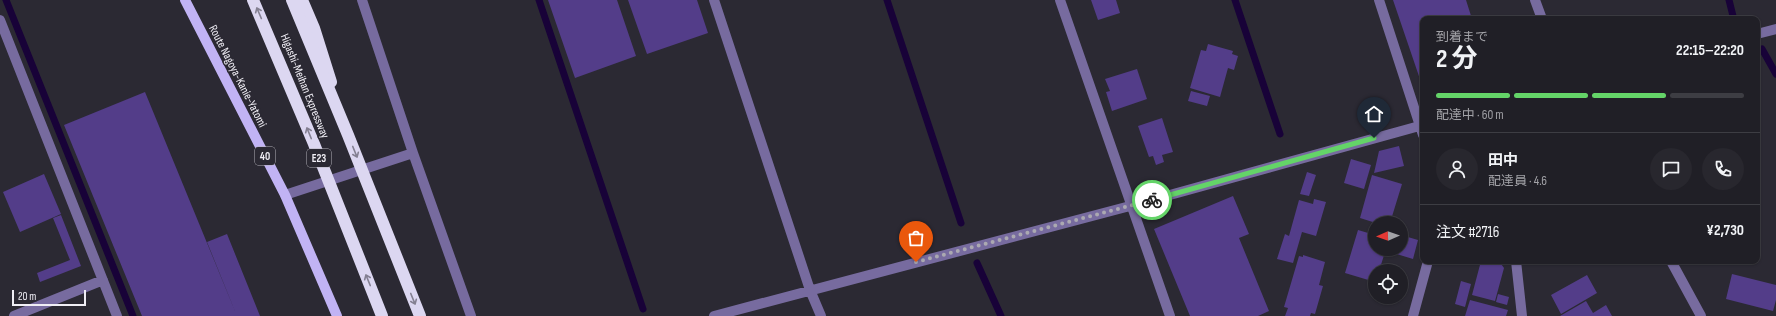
<!DOCTYPE html>
<html lang="ja">
<head>
<meta charset="utf-8">
<style>
	:root { --surface:#201f26; --page:#28272e; --text:#f1f3f6; --muted:#a2a2a7; --line:#3d3d43; --accent:#64d468 }
	body { margin:0; font-family:"Sofia Sans Condensed","Noto Sans JP",sans-serif; background:var(--page); color:var(--text); height:100vh; display:flex; flex-direction:column; font-size:15px; white-space:nowrap }
	* { box-sizing:border-box; margin:0 }
	p { font-size:13px; color:var(--muted) }
	.icon { flex:none; width:22px; height:22px; fill:none; stroke:currentColor; stroke-width:2; stroke-linecap:round; stroke-linejoin:round }
	.map { position:relative; flex:1; overflow:hidden }
	.sheet { position:absolute; left:1420px; top:16px; width:340px; height:248px; display:flex; flex-direction:column; background:var(--surface); border-radius:8px; box-shadow:0 1px 3px #0004,0 0 0 1px var(--line) }
	.sheet>* { flex:none }
	.needle { width:26px; rotate:268deg }
	.buttons { position:absolute; left:1368px; top:216px; display:grid; gap:8px }
	.buttons a { display:grid; place-items:center; width:40px; height:40px; border-radius:50%; background:var(--surface); box-shadow:0 1px 3px #0004,0 0 0 1px var(--line); font-size:20px }
	.scale { position:absolute; left:12px; bottom:10px; width:74px; box-sizing:border-box; padding-left:4px; border:2px solid #f0eef5; border-top:0; font-size:11px; line-height:14px; white-space:nowrap; color:#f0eef5; -webkit-text-stroke:3px #2b2933; paint-order:stroke }
	.pin { position:absolute; display:grid; place-items:center; width:34px; height:34px; color:#fff; margin:-41px -17px; border-radius:50% 50% 50% 0; rotate:-45deg; box-shadow:0 0 4px #0007 }
	.pin .icon { rotate:45deg }
	.courier { position:absolute; display:grid; place-items:center; width:40px; height:40px; margin:-20px; border:3px solid #64d468; border-radius:50%; background:#fff; color:#222; box-shadow:0 1px 5px #0007 }
	.head em { font-style:normal; font-weight:700 }
	.head div { display:flex; flex-direction:column-reverse }
	.head { display:flex; align-items:center; justify-content:space-between; height:68px; padding:0 16px }
	h1 { font-size:26px; font-weight:700; line-height:30px }
	.bar { display:grid; grid-template-columns:repeat(4,1fr); gap:6px 4px; align-content:center; height:48px; padding:0 16px }
	.bar i { height:5px; border-radius:3px; background:var(--line) }
	.bar .on { background:var(--accent) }
	.bar p { grid-column:span 4 }
	.line { display:flex; align-items:center; gap:10px; padding:0 16px; border-top:1px solid var(--line) }
	.line div { flex:1 }
	.round { display:grid; place-items:center; flex:none; width:42px; height:42px; border-radius:21px; background:var(--page) }
	.map>svg:first-child { display:block }
</style>
</head>
<body>
<div class="map">
<svg width="1776" height="316" viewBox="0 0 1776 316">
	<rect width="100%" height="100%" fill="#2b2933"/>
	<g fill="none" stroke-linecap="round" stroke-linejoin="round">
		<path stroke="#180238" stroke-width="7" d="M6,0L133,316
			M539,0L643,309
			M887,0L961,223
			M1235,0L1280,134
			M1729,0L1733,16
			M1762,49L1776,74
			M977,263L1001,316"/>
	</g>
	<path fill="#533d89" d="M548,0H617L636,56L575,78Z
		M628,0H697L708,33L647,54Z
		M1091,0H1116L1120,13L1098,20Z
		M1393,0H1466L1472,19H1423V88Z
		M1208,44L1233,51L1232,54L1238,56L1234,70L1228,68L1220,97L1190,88L1201,50L1206,51Z
		M1137,69L1147,99L1112,111L1106,92L1110,91L1105,79Z
		M1191,91L1210,96L1207,106L1188,101Z
		M145,92L237,316H142L64,125Z
		M1162,118L1173,152L1162,155L1164,162L1156,165L1153,156L1149,157L1138,126Z
		M1399,146L1404,166L1374,173L1379,151Z
		M1351,159L1371,165L1364,189L1344,183Z
		M1307,172L1316,175L1309,196L1300,194Z
		M44,174L61,214L20,232L3,192Z
		M1372,175L1402,184L1390,223H1376L1360,218Z
		M1233,196L1249,234L1239,238L1269,311L1258,316H1190L1154,229Z
		M1314,199L1326,202L1316,236L1302,232L1293,263L1277,259L1285,234L1289,236L1299,200L1313,204Z
		M61,215L81,266L40,282L37,273L70,260L53,218Z
		M1358,230L1375,235V249H1386L1379,271H1375V282L1345,273Z
		M227,234L260,316H237L207,242Z
		M1401,235L1418,240L1413,259L1390,252L1391,249H1401Z
		M1303,255L1325,262L1319,285L1323,286L1315,314L1311,313L1310,316H1285L1288,308L1284,307L1299,256L1303,257Z
		M1481,261H1499L1504,268L1495,301L1472,295Z
		M1732,274L1776,285V300L1773,311L1726,299Z
		M1587,275L1597,293L1561,314L1551,295Z
		M1461,281L1471,284L1465,307L1455,304Z
		M1498,294L1509,297L1507,305L1496,302Z
		M1470,300L1508,310L1506,316H1465Z
		M1586,301L1593,313L1606,305L1612,316H1560Z"/>
	<g fill="none" stroke-linecap="round" stroke-linejoin="round">
		<path stroke="#776b9f" stroke-width="10" d="M362,0L413,153L471,316
			M714,0L810,290L821,316
			M1060,0L1170,316
			M1379,0L1423,135
			M1535,0L1542,19
			M0,20L117,316
			M1757,34L1776,29
			M285,195L413,153
			M1516,261L1522,316
			M1671,261L1701,316
			M14,316L103,280
			M714,316L1130,206L1423,125
			M1413,316L1428,261"/>
		<path stroke="#c1b3f4" stroke-width="10" d="M185,0L285,195L337,316"/>
		<path stroke="#dcd7f1" stroke-width="12" d="M302,0L314,28L331,82"/>
		<path stroke="#dcd7f1" stroke-width="12" d="M253,0L314,144L382,316
			M292,0L348,135L420,316"/>
	</g>
	<defs><path id="oneway-shaft" d="M-6 0H5M1.5-3L5.5 0L1.5 3" fill="none" stroke-width="1.6" stroke-linecap="round" stroke-linejoin="round"/></defs>
	<g stroke="#848092">
		<use href="#oneway-shaft" transform="translate(259 13) rotate(-113)"/>
		<use href="#oneway-shaft" transform="translate(309 133) rotate(-112)"/>
		<use href="#oneway-shaft" transform="translate(355 152) rotate(68)"/>
		<use href="#oneway-shaft" transform="translate(368 280) rotate(-112)"/>
		<use href="#oneway-shaft" transform="translate(413 299) rotate(68)"/>
	</g>
	<g fill="none" stroke-linecap="round" stroke-linejoin="round">
		<path stroke="#aba9b1" stroke-width="4" stroke-dasharray="0 7.2" d="M916,262L1152,200"/>
		<path stroke="#64d468" stroke-width="5" d="M1152,200L1374,138"/>
	</g>
	<g text-anchor="middle" stroke-width="3" stroke-linejoin="round" paint-order="stroke">
		<g fill="#2b2933" stroke="#b5b3bb" stroke-width="1">
			<rect x="255" y="147" width="20" height="18" rx="3"/>
			<rect x="307" y="149" width="24" height="18" rx="3"/>
		</g>
		<g font-size="11" font-weight="bold" fill="#f0eef5">
			<text x="265" y="160">40</text>
			<text x="319" y="162">E23</text>
		</g>
		<g font-size="12" fill="#f0eef5" stroke="#2b2933">
			<text transform="translate(238 76) rotate(63)" y="4">Route Nagoya-Kanie-Yatomi</text>
			<text transform="translate(305 86) rotate(68)" y="4">Higashi-Meihan Expressway</text>
		</g>
	</g>
</svg>
<div class="buttons">
<a><svg class="needle" viewBox="-14 -14 28 28"><path d="M0-13l5 13h-10z" fill="#e53935"/><path d="M0 13l5-13h-10z" fill="#a2a2a7"/></svg></a>
<a><svg class="icon" aria-label="locate" viewBox="0 0 24 24"><circle cx="12" cy="12" r="6"/><path d="M12 2v4M12 18v4M2 12h4M18 12h4"/></svg></a>
</div>
<div class="scale">20 m</div>
<div class="pin" style="left:916px;top:262px;background:#ea580c"><svg class="icon" aria-label="bag" viewBox="0 0 24 24"><path d="M5 8h14l-1 12H6zM9 8a3 3 0 0 1 6 0"/></svg></div>
<div class="pin" style="left:1374px;top:138px;background:#1f2937"><svg class="icon" aria-label="home" viewBox="0 0 24 24"><path d="M3 11l9-7 9 7M6 9v11h12V9"/></svg></div>
<div class="courier" style="left:1152px;top:200px"><svg class="icon" aria-label="bike" viewBox="0 0 24 24"><circle cx="6" cy="16" r="4"/><circle cx="18" cy="16" r="4"/><path d="M6 16l4-8h5l3 8M10 8l3 8H6M13 5h3"/></svg></div>
<section class="sheet">
<div class="head"><div><h1>2 分</h1><p>到着まで</p></div><em>22:15–22:20</em></div>
<div class="bar"><i class="on"></i><i class="on"></i><i class="on"></i><i></i><p>配達中 · 60 m</p></div>
<div class="line" style="height:72px"><a class="round"><svg class="icon" aria-label="person" viewBox="0 0 24 24"><circle cx="12" cy="8" r="4"/><path d="M4 21q1-7 8-7t8 7"/></svg></a><div><b>田中</b><p>配達員 · 4.6</p></div><a class="round"><svg class="icon" aria-label="chat" viewBox="0 0 24 24"><path d="M4 5h16v11H9l-5 4z"/></svg></a><a class="round"><svg class="icon" aria-label="phone" viewBox="0 0 24 24"><path d="M5 4h4l2 5-3 2q2 4 5 5l2-3 5 2v4C11 20 4 13 5 4z"/></svg></a></div>
<div class="line" style="height:52px"><div>注文 #2716</div><b>¥2,730</b></div>
</section>
</div>
</body>
</html>
